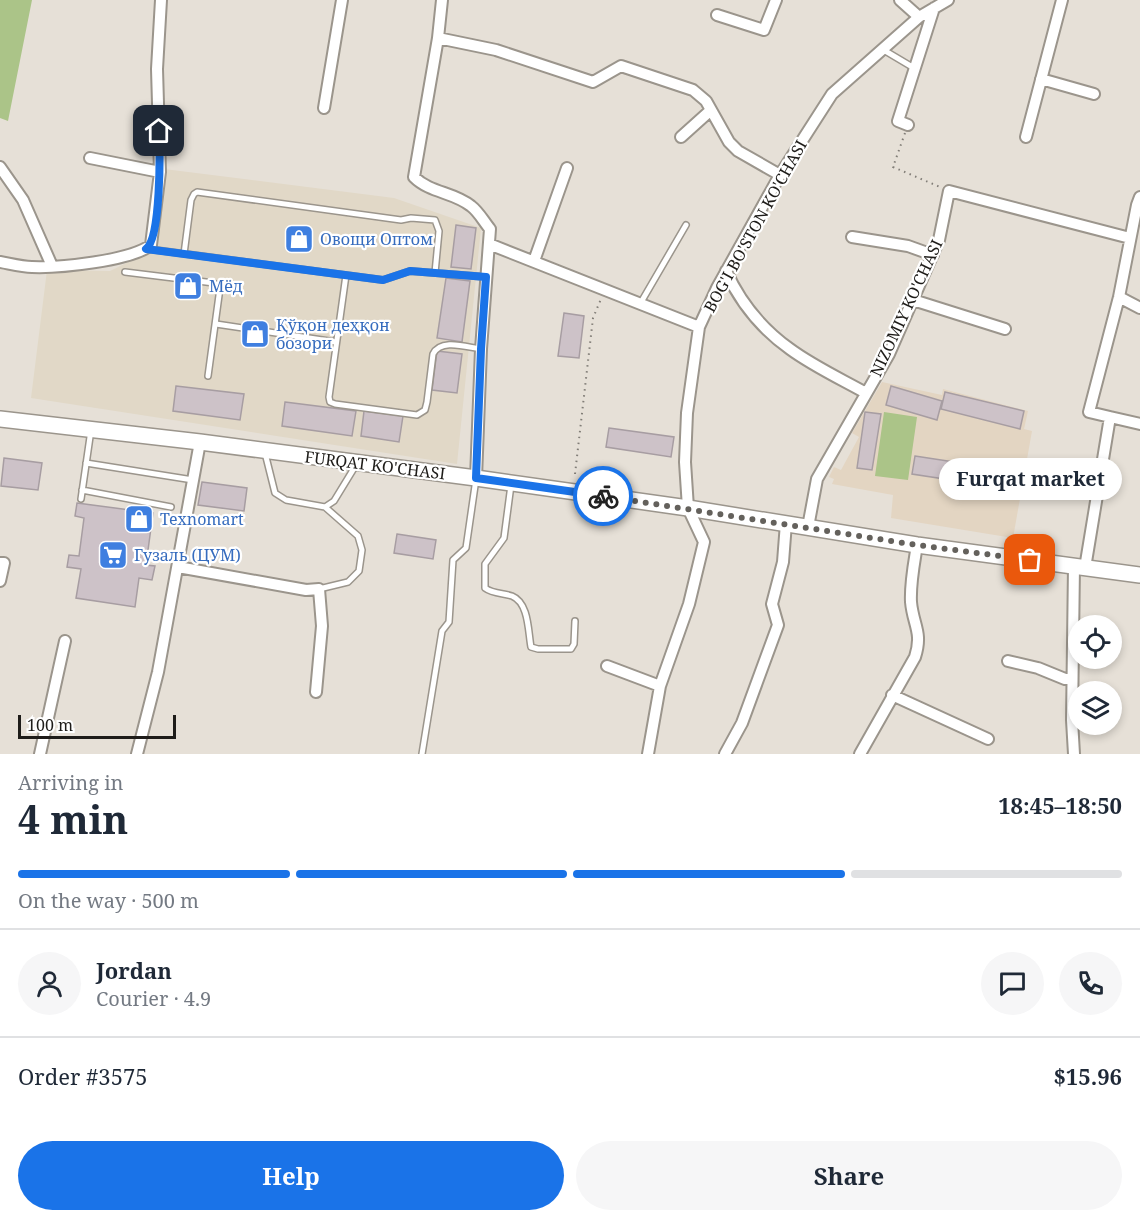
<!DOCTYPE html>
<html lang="en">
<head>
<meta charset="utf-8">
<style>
	:root { --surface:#fff; --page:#f6f6f7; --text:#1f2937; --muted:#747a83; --line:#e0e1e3; --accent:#1a73e8 }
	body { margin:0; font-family:"Noto Serif",serif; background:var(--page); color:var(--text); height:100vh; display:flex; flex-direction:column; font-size:22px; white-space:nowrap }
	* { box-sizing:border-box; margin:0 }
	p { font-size:20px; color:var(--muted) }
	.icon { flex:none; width:33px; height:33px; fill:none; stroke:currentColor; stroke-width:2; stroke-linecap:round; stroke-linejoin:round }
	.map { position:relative; height:754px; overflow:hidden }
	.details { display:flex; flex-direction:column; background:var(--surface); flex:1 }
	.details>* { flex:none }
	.controls { position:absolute; left:1068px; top:615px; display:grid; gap:12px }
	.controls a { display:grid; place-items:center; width:54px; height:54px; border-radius:50%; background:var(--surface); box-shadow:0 3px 9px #0003; font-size:30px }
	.scale { position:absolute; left:18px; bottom:15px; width:158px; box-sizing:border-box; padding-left:6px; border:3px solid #1e1c19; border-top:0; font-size:16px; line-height:21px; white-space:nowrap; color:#1e1c19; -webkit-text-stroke:4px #fff; paint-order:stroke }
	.pin { position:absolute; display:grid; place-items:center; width:51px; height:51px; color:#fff; margin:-26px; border-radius:12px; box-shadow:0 3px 9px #0006 }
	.courier { position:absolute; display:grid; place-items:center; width:60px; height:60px; margin:-30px; border:4px solid #1a73e8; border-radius:50%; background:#fff; color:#222; box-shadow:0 2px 8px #0007 }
	.bubble { position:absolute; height:42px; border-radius:21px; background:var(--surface); box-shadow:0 3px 9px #0003; font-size:20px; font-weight:700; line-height:42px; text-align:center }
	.head em { font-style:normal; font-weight:700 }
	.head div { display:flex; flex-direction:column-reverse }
	.head { display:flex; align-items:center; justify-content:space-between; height:102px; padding:0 18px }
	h1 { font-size:39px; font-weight:700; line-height:45px }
	.bar { display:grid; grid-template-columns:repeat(4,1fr); gap:9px 6px; align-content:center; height:72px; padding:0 18px }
	.bar i { height:8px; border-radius:4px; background:var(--line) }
	.bar .active { background:var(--accent) }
	.bar p { grid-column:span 4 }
	.line { display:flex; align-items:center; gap:15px; padding:0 18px; border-top:2px solid var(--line) }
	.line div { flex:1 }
	.round { display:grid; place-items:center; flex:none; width:63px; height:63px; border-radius:32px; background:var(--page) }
	.action { display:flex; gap:12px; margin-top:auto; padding:12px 18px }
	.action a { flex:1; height:69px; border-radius:36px; background:var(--accent); color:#fff; font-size:24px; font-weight:700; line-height:69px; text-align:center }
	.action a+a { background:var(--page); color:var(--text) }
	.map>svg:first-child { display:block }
</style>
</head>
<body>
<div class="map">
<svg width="1140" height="754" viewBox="0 0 1140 754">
	<rect width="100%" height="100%" fill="#e6e0d7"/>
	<path fill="#e1d8c7" d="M164,169L394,198L481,228L457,464L31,398L47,270L110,271L157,248Z"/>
	<path fill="#e3d5c2" d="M882,382L942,395L943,389L1028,411L1024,429L1032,431L1013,538L891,518L893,495L832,484L834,479L829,477L834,467L841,470L859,437L852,433Z"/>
	<path fill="#abc488" d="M0,0H32L8,121L0,118Z
		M884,412L917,417L908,480L875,476Z"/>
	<path fill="#cdc2c8" stroke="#a79da2" stroke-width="1.5" d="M456,225L476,228L471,269L451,267Z
		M446,278L470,281L462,342L437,338Z
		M564,313L584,316L579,358L558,356Z
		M437,351L462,354L457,393L432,390Z
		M176,386L244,394L240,420L173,411Z
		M891,386L942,401L937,420L886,405Z
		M945,392L1024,411L1020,429L941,409Z
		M285,402L356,411L352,436L282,426Z
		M364,411L403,416L399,442L361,436Z
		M865,412L881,414L872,470L857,468Z
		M609,428L674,437L671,457L606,447Z
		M915,456L1019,472L1016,490L912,474Z
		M4,458L42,463L38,490L1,486Z
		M202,482L247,488L244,511L198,505Z
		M77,503L153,513L146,565L155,566L152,580L139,578L135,607L76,598L81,569L67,567L69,555L79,556L84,518L75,516Z
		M397,534L436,540L433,559L394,553Z"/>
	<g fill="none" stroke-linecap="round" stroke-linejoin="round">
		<g stroke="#9b958c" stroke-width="8">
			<path id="lane" d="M882,49L914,68
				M148,249L383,280L410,271L487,277
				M184,254L191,200L194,194L197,192L401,220L411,218L435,220L439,231L435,273
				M125,272L214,283L220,288L208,376
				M346,275L329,397L330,402L335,404L417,415L425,410L427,402L433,354C441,338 466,347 481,349
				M640,304L686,225
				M216,324L336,342
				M265,453L275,493L286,500L325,507L334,501L356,465
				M86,463L193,480
				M511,485L504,538L485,564V588C493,594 503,593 512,596C529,603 528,631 531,647L538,649H571L574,644L575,621
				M82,490L171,507
				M81,499L91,430
				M319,589L348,582L359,571L362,550L358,536L325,507
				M422,754L442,631L449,622L453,560L466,548L476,479"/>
		</g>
		<g stroke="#9b958c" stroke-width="14">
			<path id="street" d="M442,0L438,38L414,177C430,193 454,192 471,206C479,212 484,222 490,229L481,349L476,478
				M900,0L919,17
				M717,15L764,30L776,0
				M438,38L496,50L593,82L621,66L693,90L706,101L729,142L738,151L780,175
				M1041,79L1094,94
				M324,108L342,0
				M908,125L898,121L934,8
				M681,137L711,110
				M1026,137L1062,0
				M90,158L160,172
				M0,167L23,200L52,266
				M852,237L908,246L933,255
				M489,244L699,327
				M534,261L567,168
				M0,262C11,264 22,267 32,267C59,268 130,261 151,245L160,172L157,69L161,0
				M726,271C740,302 762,329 790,349C813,366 841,379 866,393
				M1119,297L1140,308
				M913,300L1005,329
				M1110,417L1140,424
				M808,527L817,479L889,354L939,240L949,191L1130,238
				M0,563H4L0,581
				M1074,566L1072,720L1074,754
				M178,567L306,590L319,589L322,626L316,692
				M1085,568L1110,417L1089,412L1119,297L1137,205L1140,197
				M1008,661L1038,668L1065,679H1072
				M607,666L660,686
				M892,695L988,739
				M40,754L65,641
				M137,754L158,672L200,442
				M648,754L660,686L689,604L704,542L688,508L685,462L687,413L699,327L717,288L780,175L832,94L919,17L948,0
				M725,754L742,723L778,625L772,604L783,562L786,523
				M860,754L915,657C923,632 913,625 911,602C910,583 914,564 917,545"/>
		</g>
		<g stroke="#9b958c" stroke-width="18">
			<path id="secondary" d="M0,419L200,442L476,478L688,508L917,545L1140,575"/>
		</g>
		<path stroke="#817d77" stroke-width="2" stroke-dasharray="1.5 4.5" stroke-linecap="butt" d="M905,133L893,167L940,187
			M575,474L593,318L601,299"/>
		<use href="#lane" stroke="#fff" stroke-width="5"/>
		<use href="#street" stroke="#fff" stroke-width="10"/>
		<use href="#secondary" stroke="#fff" stroke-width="15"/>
	</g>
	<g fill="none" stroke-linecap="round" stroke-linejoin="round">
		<path stroke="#64615c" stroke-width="6" stroke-dasharray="0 10.8" d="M603,496L917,545L1030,560"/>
		<path stroke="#1a73e8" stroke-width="8" d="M159,131C160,152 161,238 146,249L383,280L410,271L486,277L481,349L476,478L603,496"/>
	</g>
	<defs>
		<g id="shop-square" transform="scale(1.5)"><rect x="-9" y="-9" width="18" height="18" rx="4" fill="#3f7fe0" stroke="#fff"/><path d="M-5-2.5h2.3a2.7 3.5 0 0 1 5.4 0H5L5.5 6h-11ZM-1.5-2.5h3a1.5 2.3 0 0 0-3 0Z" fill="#fff"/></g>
		<g id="supermarket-square" transform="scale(1.5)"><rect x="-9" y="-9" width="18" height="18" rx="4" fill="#3f7fe0" stroke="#fff"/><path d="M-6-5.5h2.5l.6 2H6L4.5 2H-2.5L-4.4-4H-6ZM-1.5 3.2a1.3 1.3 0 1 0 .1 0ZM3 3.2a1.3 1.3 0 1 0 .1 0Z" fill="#fff"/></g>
	</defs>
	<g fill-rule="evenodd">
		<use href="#shop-square" x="299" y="239"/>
		<use href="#shop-square" x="188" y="286"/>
		<use href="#shop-square" x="255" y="334"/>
		<use href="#shop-square" x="139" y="519"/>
		<use href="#supermarket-square" x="113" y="555"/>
	</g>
	<g text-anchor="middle" stroke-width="4.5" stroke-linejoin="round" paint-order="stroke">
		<g font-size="16" fill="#1e1c19" stroke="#fff">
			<text transform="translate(755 226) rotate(-61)" y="6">BOG'I BO'STON KO'CHASI</text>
			<text transform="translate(906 308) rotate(-65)" y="6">NIZOMIY KO'CHASI</text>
			<text transform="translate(375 465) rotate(7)" y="6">FURQAT KO'CHASI</text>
		</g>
		<g font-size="16" fill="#366cbe" stroke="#fff" text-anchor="start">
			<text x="320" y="245">Овощи Оптом</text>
			<text x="209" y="292">Мёд</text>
			<text x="276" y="331">Қўқон деҳқон<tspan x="276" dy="18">бозори</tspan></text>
			<text x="160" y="525">Texnomart</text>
			<text x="134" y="561">Гузаль (ЦУМ)</text>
		</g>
	</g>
</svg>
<div class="controls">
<a><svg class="icon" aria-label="locate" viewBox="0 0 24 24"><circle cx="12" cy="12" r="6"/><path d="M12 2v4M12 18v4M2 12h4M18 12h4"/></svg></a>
<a><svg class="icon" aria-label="layers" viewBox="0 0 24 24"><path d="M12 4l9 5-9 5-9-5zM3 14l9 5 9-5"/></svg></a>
</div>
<div class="scale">100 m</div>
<div class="pin" style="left:1030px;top:560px;background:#ea580c"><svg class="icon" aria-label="bag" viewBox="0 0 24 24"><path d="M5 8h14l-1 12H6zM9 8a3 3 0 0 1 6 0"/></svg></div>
<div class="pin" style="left:159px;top:131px;background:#1f2937"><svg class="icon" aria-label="home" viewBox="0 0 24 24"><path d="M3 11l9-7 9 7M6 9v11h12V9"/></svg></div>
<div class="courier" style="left:603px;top:496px"><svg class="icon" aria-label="bike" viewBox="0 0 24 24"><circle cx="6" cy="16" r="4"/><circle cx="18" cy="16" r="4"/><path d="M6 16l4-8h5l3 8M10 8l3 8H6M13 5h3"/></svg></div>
<div class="bubble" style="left:939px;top:458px;width:183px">Furqat market</div>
</div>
<section class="details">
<div class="head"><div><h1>4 min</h1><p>Arriving in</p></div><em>18:45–18:50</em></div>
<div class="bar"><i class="active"></i><i class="active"></i><i class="active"></i><i></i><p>On the way · 500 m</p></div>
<div class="line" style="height:108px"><a class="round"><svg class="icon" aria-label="person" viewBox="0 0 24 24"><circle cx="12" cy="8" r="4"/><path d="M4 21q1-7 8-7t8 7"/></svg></a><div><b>Jordan</b><p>Courier · 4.9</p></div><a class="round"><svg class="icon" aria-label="chat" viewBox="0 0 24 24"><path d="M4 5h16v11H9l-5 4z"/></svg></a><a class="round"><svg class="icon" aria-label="phone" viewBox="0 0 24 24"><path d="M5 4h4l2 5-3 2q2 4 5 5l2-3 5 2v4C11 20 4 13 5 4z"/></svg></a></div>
<div class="line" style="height:78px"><div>Order #3575</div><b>$15.96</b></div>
<div class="action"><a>Help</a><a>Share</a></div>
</section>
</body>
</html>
